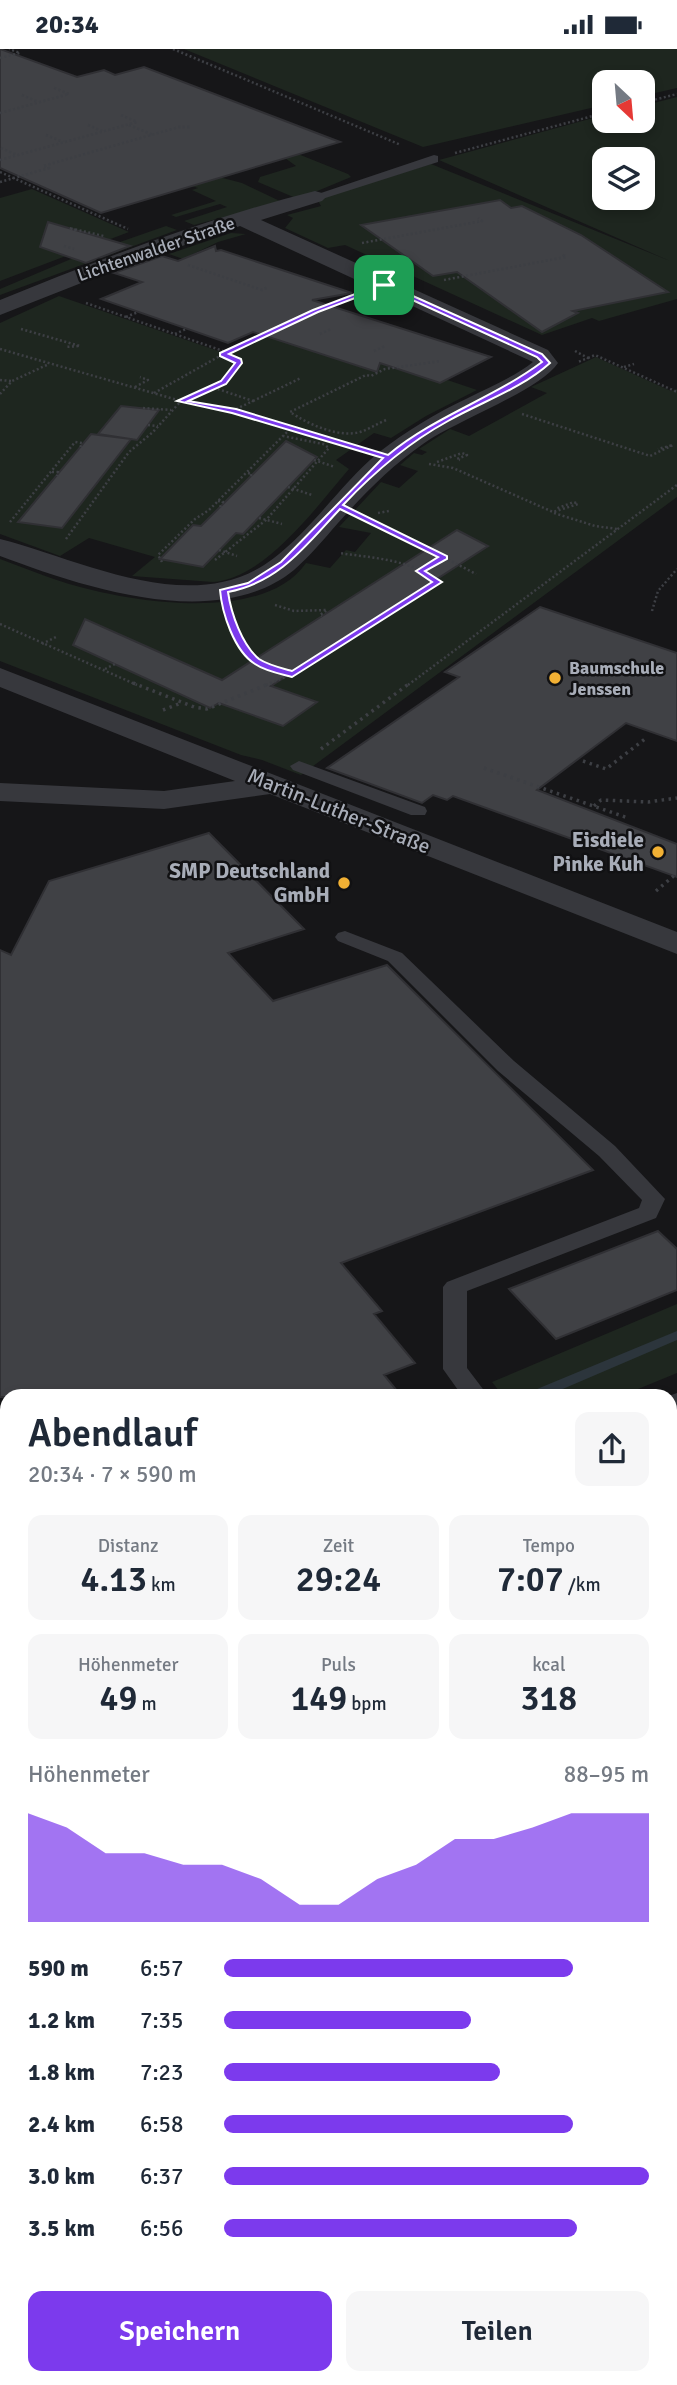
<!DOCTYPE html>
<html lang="de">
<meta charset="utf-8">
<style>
body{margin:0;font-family:Signika,sans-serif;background:#f6f6f7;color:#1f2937;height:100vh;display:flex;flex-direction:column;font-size:26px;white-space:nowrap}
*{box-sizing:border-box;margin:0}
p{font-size:23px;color:#747a83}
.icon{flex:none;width:38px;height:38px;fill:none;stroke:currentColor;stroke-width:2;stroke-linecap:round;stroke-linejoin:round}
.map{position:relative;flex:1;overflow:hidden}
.details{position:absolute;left:0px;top:1340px;width:677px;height:996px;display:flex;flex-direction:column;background:#fff;border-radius:21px 21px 0 0;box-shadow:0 4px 10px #0003}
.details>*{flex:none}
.needle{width:46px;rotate:154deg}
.fabs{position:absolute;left:592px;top:21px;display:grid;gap:14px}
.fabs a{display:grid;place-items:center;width:63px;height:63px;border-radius:14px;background:#fff;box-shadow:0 4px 10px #0003;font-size:35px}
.pin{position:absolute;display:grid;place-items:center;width:60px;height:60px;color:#fff;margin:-30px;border-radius:14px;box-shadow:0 4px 10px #0006}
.round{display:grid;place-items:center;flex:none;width:74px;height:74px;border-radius:14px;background:#f6f6f7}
.headline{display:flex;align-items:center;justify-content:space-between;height:119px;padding:0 28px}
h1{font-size:38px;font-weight:600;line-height:52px}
.figures{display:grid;grid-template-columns:repeat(3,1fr);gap:10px;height:119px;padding:7px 28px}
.figures div{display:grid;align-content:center;border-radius:14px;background:#f6f6f7;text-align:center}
.figures b{font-size:35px;font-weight:600}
.figures small{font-size:19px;font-weight:400}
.figures p{font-size:19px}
.chart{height:196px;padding:14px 28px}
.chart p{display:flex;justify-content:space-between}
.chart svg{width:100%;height:126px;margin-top:7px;fill:#7c3aed;opacity:.7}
.primary-button{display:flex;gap:14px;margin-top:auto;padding:14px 28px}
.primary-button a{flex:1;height:80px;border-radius:14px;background:#7c3aed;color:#fff;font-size:28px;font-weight:600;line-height:80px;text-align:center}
.primary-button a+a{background:#f6f6f7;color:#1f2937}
ul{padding:0 28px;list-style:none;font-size:23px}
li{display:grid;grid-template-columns:112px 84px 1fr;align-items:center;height:52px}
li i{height:18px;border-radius:9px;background:#7c3aed}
.status{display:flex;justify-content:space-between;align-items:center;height:49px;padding:0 35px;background:#fff;direction:ltr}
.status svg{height:19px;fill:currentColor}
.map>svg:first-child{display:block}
.green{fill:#1e261f;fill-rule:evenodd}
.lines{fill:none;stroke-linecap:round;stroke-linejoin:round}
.stream{fill:#2c353c;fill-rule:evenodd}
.building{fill:#404145;stroke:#303034;stroke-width:2}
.path-far2{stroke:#3d3f44;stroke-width:2.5;stroke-dasharray:2 2.5;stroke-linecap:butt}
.path-far1{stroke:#3d3f44;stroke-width:3.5;stroke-dasharray:2.5 4.5;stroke-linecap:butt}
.path{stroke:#3d3f44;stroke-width:6;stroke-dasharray:4.5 7;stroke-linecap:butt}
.lane{fill:#37383d;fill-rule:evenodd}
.street{fill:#37383d;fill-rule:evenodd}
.rail-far1-casing{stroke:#4a4c52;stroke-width:8}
.rail-casing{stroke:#4a4c52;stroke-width:10}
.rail-far1{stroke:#111113;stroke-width:5;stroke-dasharray:17;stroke-linecap:butt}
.rail{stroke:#111113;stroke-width:7;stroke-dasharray:21;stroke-linecap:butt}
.route{fill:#7c3aed;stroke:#fff;stroke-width:2;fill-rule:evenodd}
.poi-dot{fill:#f2b134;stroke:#111113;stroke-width:2.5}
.labels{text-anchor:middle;stroke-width:5;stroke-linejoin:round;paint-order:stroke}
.far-street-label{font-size:18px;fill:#a8adb8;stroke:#111113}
.far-poi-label{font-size:18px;font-weight:bold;fill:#a8adb8;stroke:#111113;text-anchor:start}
.street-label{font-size:21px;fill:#a8adb8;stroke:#111113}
.poi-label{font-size:21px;font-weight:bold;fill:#a8adb8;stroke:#111113;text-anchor:end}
</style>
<div class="status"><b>20:34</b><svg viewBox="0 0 49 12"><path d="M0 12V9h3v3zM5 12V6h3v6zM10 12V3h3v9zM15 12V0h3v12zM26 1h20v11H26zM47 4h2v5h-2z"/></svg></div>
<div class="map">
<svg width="677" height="2336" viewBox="0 0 677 2336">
<rect width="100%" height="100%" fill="#161618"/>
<!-- green -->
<path class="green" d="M184 0H677V39L642 47V33H604V56L423 98Z
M677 48V250L599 272 592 269 542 286 345 196 328 199 285 179 293 169 287 166 321 157 317 150 431 115 670 212 439 111 604 66V72H642V57ZM604 110H642V149H604Z
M298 105 348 125 351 128 298 150 258 133 260 128 296 117 285 109Z
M219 128 242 134 282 153 194 176 184 172 227 158 220 155 176 168 171 166 216 152 192 141 198 139 192 137Z
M32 140 129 183 0 232V149Z
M166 177 177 181 0 246V240L71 210Z
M231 184 246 185 218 193 183 210 169 205Z
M59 247 227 305 266 287 360 318 376 310 403 316 477 341 426 367 391 389 374 384 336 411 349 420C316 458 266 529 213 533L132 527 155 508 89 489 60 507 0 485V274Z
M596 308 671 342 677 340V448L301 726 262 711 241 706 0 612V510C30 521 60 534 92 541 149 555 267 571 306 514L330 519 346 501 355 503 371 484 339 478 381 433 399 439 418 422 400 416 414 404 422 406 427 403 419 400 450 380 469 387 547 344 531 338Z
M677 1255V1324L621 1347H503L492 1333Z
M7 1524V1636L0 1639V1527Z
M670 2308 677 2315V2336H625L620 2329H670Z"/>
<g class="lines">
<!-- stream -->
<path class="stream" d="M677 1282V1291L544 1348H524L525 1345Z
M7 1555V1566L0 1568V1557Z"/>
</g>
<!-- building -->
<path class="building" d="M0 0 77 28 104 21 115 26 144 18 340 93 101 164 0 119Z
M500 151 511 159 522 157 581 186 668 243 573 262 578 264 542 283 457 223 433 227 361 176Z
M48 173 130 197 86 214 40 198Z
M215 197 216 202 221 201 352 244 312 251 491 308 440 334 380 314 377 323 253 283 228 294 101 250 142 233 114 224 162 207 178 212Z
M121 357 159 361 137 391 98 385Z
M91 385 131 390 62 479 18 473Z
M286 392 317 408 243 485 236 484 203 518 160 510 193 476 201 477Z
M457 481 488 497 271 637 317 653 283 677 219 654 210 659 73 596 85 570 222 631Z
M540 558 677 604V692L626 674 537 741 677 795V828L453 747 447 751 433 746 422 754 327 719 459 628 445 623Z
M209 784 304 880 228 904 273 952 387 916 593 1121 341 1214 382 1262 374 1265 415 1314 384 1326 402 1348H0V901L11 906 49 832Z
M658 1182 677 1200V1241L556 1290 509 1240Z"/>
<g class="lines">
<!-- path-far2 -->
<path class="path-far2" d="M173 0 401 96
M0 9 20 4 9 0
M22 46 38 53
M642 54 677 45
M0 64 69 45 52 38
M88 76 102 82
M129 76 153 86
M46 86 63 93
M1 99 17 106
M455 104 604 64
M0 111 137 73 121 66
M0 123 128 180
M0 133 49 119 43 117 179 78H191
M76 181 69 179 104 187
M362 194 482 172 478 169
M64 197 74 200
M188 216 262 241 268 238
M444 231 566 208 562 205
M86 254 226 303
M126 268 138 263
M21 280 80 297 65 298
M175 285 186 280
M320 285 331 280
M0 300 181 352 233 362 356 399
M374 302 385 297
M575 302 588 309 578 313
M588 309 595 306 677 343
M624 318 634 315
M0 331 11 332
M135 338 148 331 140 328
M213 338 223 333 239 314 223 306
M154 344 227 303 347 250
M0 345 12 332 49 315
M253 352 301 329
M143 359 171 361
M522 365 650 407 673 396 658 400
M386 371C377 375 369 380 360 383 338 389 308 375 290 363L366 326 371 327 385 320 441 312
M148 376 158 377
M314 411 335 418
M437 413 462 404 467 406 457 410 460 411
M429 415 453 419 553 463 578 455 574 453 555 460
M52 423H58L57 427
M248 424 252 425 249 429
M288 438 312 446
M218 452 223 453 220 458
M378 464 389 462
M554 464 595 477 617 480
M259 469 282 475
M368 469 476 525
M10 473 75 393 82 394 80 399
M66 490 129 403 153 383 181 352 212 338 253 352 234 361
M219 501 237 507
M215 511 266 471 329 399 323 395 283 387
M162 513 158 506 195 470 209 461 291 379
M420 521 443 509
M275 556 294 562 327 561 320 566 322 567
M652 562 658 542 677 520
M230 569C244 604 257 613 292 625
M0 575 137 636
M42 595 56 588
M105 620 115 615
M266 636 300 622 438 533C412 510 372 509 339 504
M408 636 677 436"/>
<!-- path-far1 -->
<path class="path-far1" d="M133 634 194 658 207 660 271 634
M163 661 181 654
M321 700 410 634
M583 712 606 720 645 690
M484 719 628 769
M594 757 601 751 648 753 677 749
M656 842 677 824"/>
<!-- path -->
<path class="path" d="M587 2329 592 2336"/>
<!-- lane -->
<path class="lane" d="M434 106 438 107V113L319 151 315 152 309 148Z
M299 712 425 758 427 762 425 766H411L293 721 290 717Z
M345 882 402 904 514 1012 615 1097 665 1150 656 1169 467 1242V1319L489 1348H463L443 1320V1238L447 1233 639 1159 642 1151 599 1107 498 1022 388 912 338 892 335 888 338 884Z
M677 1344V1362L670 1363V1348H666Z
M677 1430V1449L670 1451V1432Z
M670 1574 677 1576V1602L670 1600Z
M7 2085V2115L0 2118V2088Z
M0 2246 7 2249V2281L2 2283Z"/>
<!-- street -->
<path class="street" d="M315 142 322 144 326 148 322 152 261 171 548 301 558 314C539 342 455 372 423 395 390 418 364 445 338 474 324 490 310 507 294 521 217 584 83 538 0 507V490C83 511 194 571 274 509 313 479 340 436 378 404 406 382 436 364 468 349 490 338 514 328 533 313L240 177 127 216 0 266V251C103 209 207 169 315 142Z
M0 619 677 883V905L270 745 164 760 0 752V734L164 742 235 732 0 638Z
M677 2071V2122L670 2125V2074Z
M670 2222 677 2225V2285L670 2282Z
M119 2329H190L187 2336H116Z"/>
<defs>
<path id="rail-far1" d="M670 1383 677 1380
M670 1416 677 1414"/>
<path id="rail" d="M0 1662 7 1660"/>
</defs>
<!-- rail-far1 casing -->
<use href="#rail-far1" class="rail-far1-casing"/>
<!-- rail casing -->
<use href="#rail" class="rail-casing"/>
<!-- rail-far1 -->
<use href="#rail-far1" class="rail-far1"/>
<!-- rail -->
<use href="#rail" class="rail"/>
</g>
<!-- route -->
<path class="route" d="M384 234 542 305 550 314C521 340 481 353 448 372 408 394 374 423 343 456L447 507V510L425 522 442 533 292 628C281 625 265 622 255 615 234 602 222 564 220 541L248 534 281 513 383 409 232 364 177 352 221 332 235 314 220 307V304L313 261ZM384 238 537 308 542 313C494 349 435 367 388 406L236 360 188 352 226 335 242 314 241 310 229 305 318 263ZM340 460 438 508 416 522 432 533 292 622C281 619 268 616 259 610 242 596 231 564 228 543 280 533 306 496 340 460Z"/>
<!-- markers -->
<g class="poi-dot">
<circle cx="555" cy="629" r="7"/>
<circle cx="658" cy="803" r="7"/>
<circle cx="344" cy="834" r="7"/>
</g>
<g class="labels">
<!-- far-street labels -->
<g class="far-street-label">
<text transform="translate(156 200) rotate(-19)" y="6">Lichtenwalder Straße</text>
</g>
<!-- far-poi labels -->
<g class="far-poi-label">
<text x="569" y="625">Baumschule<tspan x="569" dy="21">Jenssen</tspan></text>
</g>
<!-- street labels -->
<g class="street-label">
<text transform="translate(339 762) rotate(22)" y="7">Martin-Luther-Straße</text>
</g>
<!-- poi labels -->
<g class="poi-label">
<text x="644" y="798">Eisdiele<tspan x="644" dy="24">Pinke Kuh</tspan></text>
<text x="330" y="829">SMP Deutschland<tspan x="330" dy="24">GmbH</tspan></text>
</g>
</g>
</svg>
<div class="fabs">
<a><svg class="needle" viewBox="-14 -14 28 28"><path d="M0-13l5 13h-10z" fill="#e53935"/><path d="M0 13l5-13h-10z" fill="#747a83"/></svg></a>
<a><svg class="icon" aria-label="layers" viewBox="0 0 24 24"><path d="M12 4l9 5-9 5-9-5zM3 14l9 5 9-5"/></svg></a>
</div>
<div class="pin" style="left:384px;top:236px;background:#1e9e55"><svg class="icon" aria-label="arrive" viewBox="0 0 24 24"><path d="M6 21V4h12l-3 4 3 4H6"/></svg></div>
<section class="details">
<div class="headline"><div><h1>Abendlauf</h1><p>20:34 · 7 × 590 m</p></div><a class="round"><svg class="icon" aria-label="share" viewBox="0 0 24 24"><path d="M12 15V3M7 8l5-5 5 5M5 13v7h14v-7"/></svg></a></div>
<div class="figures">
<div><p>Distanz</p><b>4.13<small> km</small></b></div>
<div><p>Zeit</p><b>29:24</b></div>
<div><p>Tempo</p><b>7:07<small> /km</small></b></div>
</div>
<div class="figures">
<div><p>Höhenmeter</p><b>49<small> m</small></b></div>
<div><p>Puls</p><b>149<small> bpm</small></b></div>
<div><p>kcal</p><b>318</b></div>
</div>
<div class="chart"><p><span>Höhenmeter</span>88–95 m</p>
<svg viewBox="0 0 160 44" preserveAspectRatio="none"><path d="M0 44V6L10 11L20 20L30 20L40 24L50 24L60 29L70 38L80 38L90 29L100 24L110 15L120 15L130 11L140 6L150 6L160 6V44z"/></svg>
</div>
<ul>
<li><b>590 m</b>6:57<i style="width:82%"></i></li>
<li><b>1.2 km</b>7:35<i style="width:58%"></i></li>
<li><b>1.8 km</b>7:23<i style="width:65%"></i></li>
<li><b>2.4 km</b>6:58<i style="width:82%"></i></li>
<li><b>3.0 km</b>6:37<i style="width:100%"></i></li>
<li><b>3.5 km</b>6:56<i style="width:83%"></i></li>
</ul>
<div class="primary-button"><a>Speichern</a><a>Teilen</a></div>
</section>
</div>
